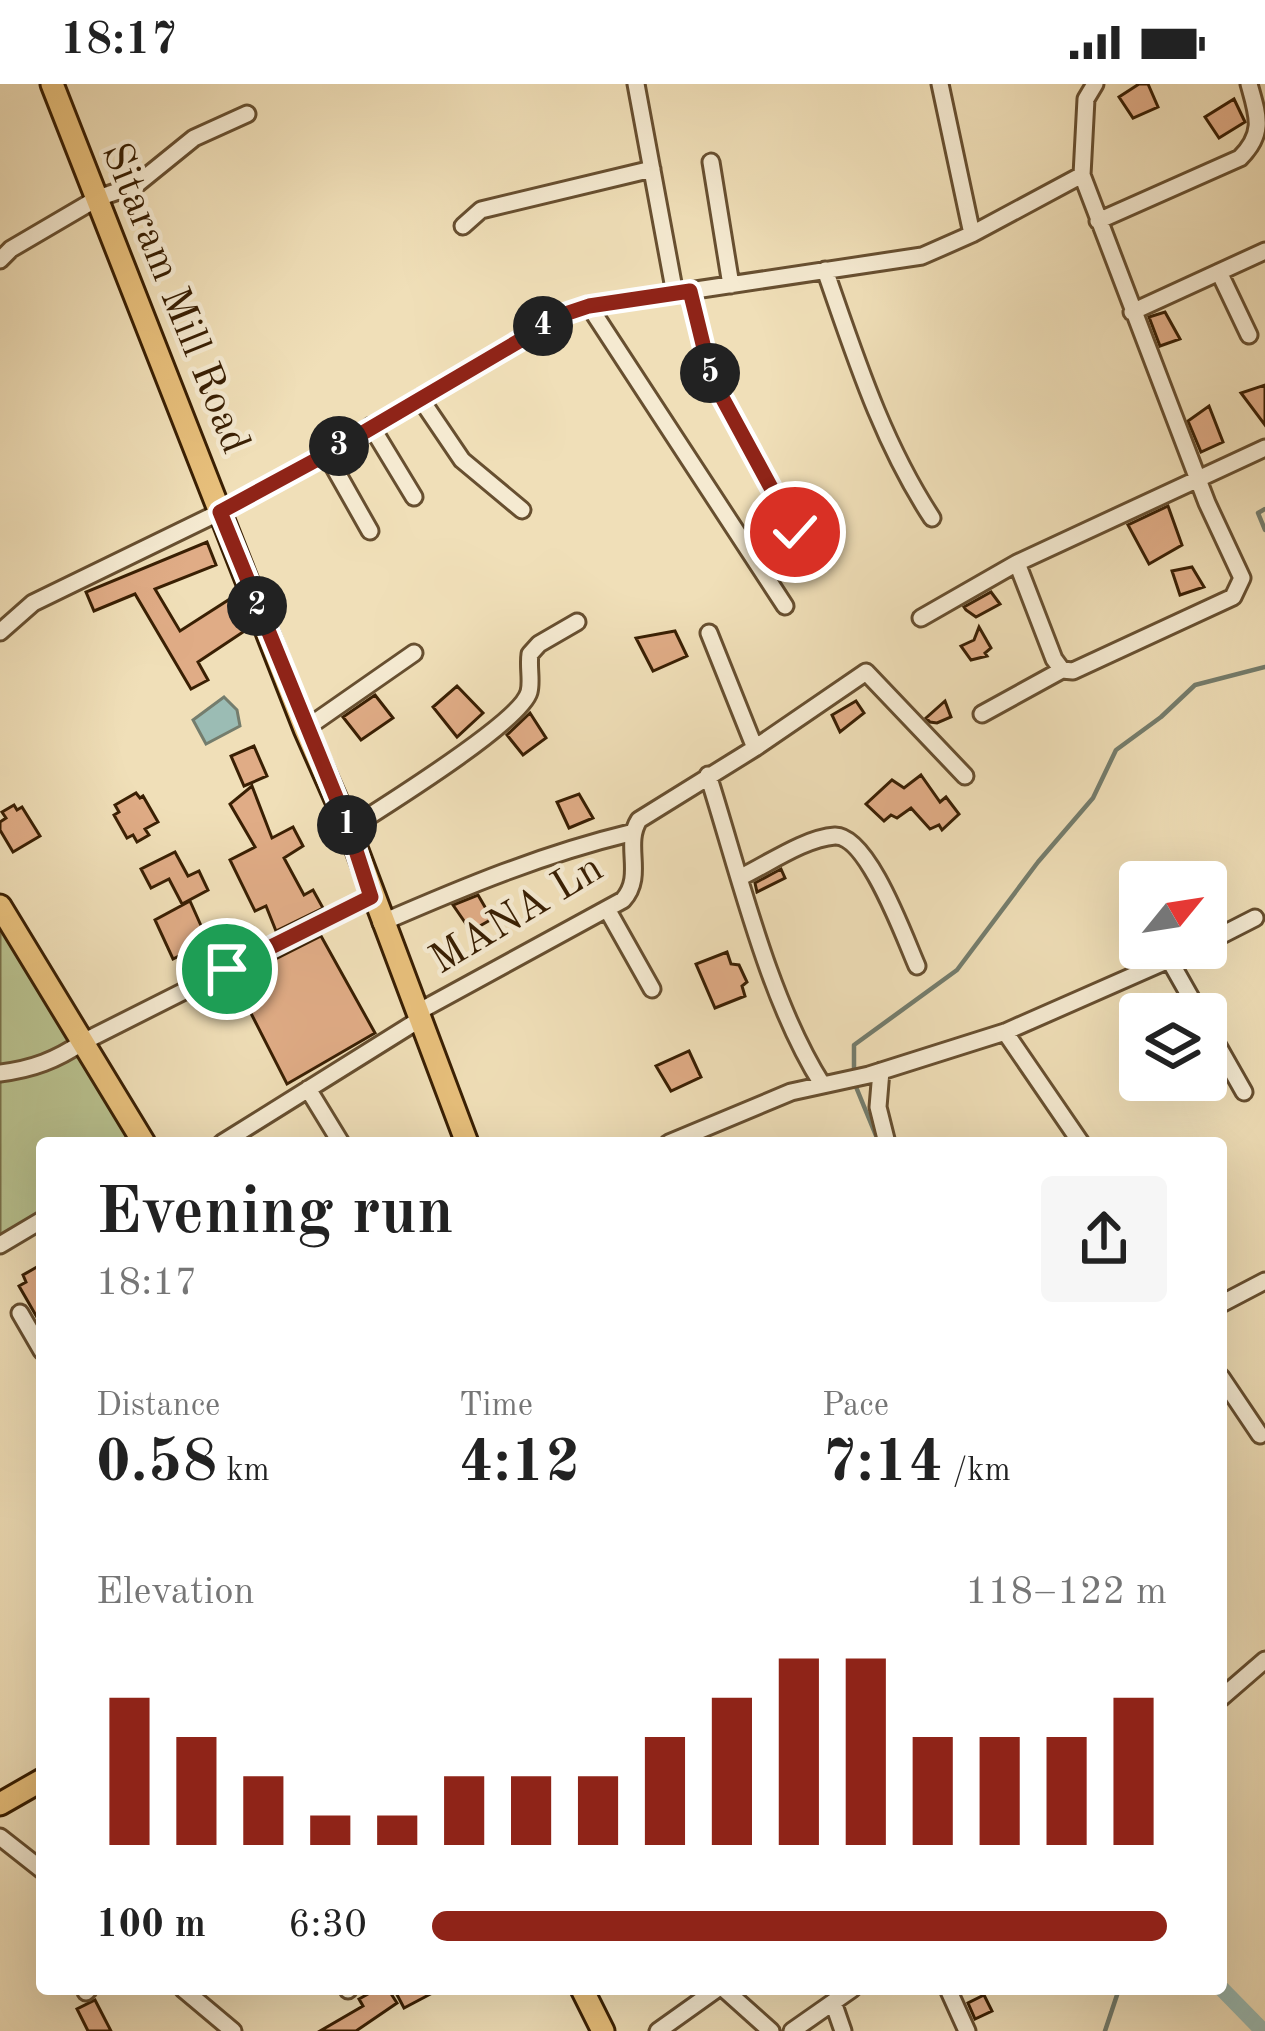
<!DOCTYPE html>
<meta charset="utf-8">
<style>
body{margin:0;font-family:"Old Standard TT",serif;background:#f6f6f6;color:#222;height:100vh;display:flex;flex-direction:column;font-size:45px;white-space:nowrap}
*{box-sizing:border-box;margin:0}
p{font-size:39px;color:#767676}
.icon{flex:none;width:66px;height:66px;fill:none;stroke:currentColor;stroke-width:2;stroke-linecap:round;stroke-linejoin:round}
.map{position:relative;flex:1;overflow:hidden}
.sheet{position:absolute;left:36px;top:1053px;width:1191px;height:858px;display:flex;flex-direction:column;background:#fff;border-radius:12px;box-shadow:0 12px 48px #0002}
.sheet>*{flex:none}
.needle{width:78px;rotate:60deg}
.tools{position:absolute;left:1119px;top:777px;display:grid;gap:24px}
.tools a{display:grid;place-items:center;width:108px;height:108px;border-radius:12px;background:#fff;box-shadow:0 12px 48px #0002;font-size:60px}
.pin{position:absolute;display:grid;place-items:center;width:102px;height:102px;color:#fff;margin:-51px;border:6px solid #fff;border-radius:50%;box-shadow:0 3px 12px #0007}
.km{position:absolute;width:60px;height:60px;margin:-30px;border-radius:50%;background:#222;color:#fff;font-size:33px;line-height:60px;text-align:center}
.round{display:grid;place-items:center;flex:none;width:126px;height:126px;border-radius:12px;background:#f6f6f6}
.summary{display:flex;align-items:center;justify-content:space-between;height:204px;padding:0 60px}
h1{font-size:66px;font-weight:700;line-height:90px}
.metrics{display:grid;grid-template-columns:repeat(3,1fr);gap:18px;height:204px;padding:12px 60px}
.metrics div{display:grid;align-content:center}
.metrics b{font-size:60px;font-weight:700}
.metrics small{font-size:33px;font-weight:400}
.metrics p{font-size:33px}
.chart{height:336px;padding:24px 60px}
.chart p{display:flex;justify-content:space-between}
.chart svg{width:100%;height:216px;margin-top:12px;stroke:#8f2418;stroke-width:6}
ul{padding:0 60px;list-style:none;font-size:39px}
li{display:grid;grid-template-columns:192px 144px 1fr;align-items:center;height:90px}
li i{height:30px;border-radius:15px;background:#8f2418}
.status{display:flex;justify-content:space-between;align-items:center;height:84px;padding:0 60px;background:#fff;direction:ltr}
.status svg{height:33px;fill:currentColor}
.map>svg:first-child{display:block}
.green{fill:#b9c28f;stroke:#797049;stroke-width:3}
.water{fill:#9bbcb4;stroke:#747d6d;stroke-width:3}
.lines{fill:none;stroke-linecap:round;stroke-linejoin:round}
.stream{stroke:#747d6d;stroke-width:4.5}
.canal{stroke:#9bbcb4;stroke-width:16}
.building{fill:#e0ac86;stroke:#391f03;stroke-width:3}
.minor-casing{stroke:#674f30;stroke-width:21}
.major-casing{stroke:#391f03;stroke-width:27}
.minor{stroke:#f5ead1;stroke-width:15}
.major{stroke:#e8c07c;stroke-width:21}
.route-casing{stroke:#fff;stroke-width:24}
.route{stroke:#8f2418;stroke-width:15}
.labels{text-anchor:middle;stroke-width:9;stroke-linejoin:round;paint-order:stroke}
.street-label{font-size:42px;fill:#391f03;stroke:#f5ead1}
</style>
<div class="status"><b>18:17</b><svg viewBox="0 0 49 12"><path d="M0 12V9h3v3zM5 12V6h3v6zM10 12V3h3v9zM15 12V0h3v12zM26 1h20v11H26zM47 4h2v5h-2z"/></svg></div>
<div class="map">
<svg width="1265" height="1947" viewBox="0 0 1265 1947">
<rect width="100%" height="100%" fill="#f0dfb8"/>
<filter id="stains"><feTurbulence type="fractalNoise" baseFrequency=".00167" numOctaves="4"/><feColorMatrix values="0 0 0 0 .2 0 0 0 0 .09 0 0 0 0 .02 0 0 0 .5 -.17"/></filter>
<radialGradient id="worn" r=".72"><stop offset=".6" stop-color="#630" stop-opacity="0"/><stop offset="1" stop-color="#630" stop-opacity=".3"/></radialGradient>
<!-- green -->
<path class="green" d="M0 822 144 1059H42V1131L0 1156Z"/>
<!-- water -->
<path class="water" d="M224 613 237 626 240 642 206 660 193 636Z"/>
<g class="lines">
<!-- stream -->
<path class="stream" d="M1265 425 1258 429 1265 446
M879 1059 854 998V961L957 886 1038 778 1093 714 1116 666 1161 633 1195 601 1265 583
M1105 1947 1119 1905"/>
<!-- canal -->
<path class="canal" d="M1221 1904 1263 1947"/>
</g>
<!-- building -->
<path class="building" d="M1139 0H1148L1158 23 1133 34 1119 13Z
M1234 15 1245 38 1219 54 1205 33Z
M1165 228 1180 255 1160 262 1149 233Z
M1265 301V341L1241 309Z
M1209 322 1223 358 1201 368 1188 337Z
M1168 422 1182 461 1149 480 1128 441Z
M207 458 216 481 155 505 180 547 233 513 249 544 198 578 208 596 191 605 135 510 94 527 86 508Z
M1192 483 1204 503 1180 511 1172 487Z
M991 508 1000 520 976 533 966 526 964 523Z
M979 543 991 564 985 569 987 572 971 576 961 562 974 556Z
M675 547 687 572 653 587 636 554Z
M457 602 483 629 457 653 433 623Z
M375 611 393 634 361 656 343 633Z
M856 617 864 629 840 648 832 631Z
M945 617 951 633 937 639 930 638 926 634Z
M530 629 546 654 523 671 507 651Z
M254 662 267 692 244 702 231 672Z
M921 691 940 718 946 713 959 730 942 746 939 741 930 745 911 724 897 734 891 731 884 737 866 720 892 696 904 704Z
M252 702 272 754 293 743 303 762 284 774 304 811 313 806 323 824 276 847 266 822 255 827 230 776 255 763 230 720Z
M136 709 140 714 143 712 158 738 145 745 149 751 137 758 133 751 127 754 114 731 119 728 115 721Z
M579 710 593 734 569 744 557 718Z
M14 721 17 726 22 723 40 752 13 768 0 746V738L6 734 2 728Z
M175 768 188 792 199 787 208 806 182 820 169 795 151 804 141 785Z
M781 785 785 794 757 808 755 799Z
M478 811 492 835 471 847 453 821Z
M190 817 207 855 190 864 193 871 183 870 173 875 155 836Z
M321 852 375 949 287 1000 234 896Z
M727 868 731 880 739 881 747 898 742 902 745 912 715 924 696 880Z
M689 967 701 993 671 1007 656 982Z
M42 1180V1242L19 1202 26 1198 23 1191Z
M377 1905H388L397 1919 356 1947H320L363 1922 359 1915Z
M394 1905H440L404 1924Z
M984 1911 992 1927 975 1935 968 1919Z
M95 1916 111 1947H88L77 1925Z"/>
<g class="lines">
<defs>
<path id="minor" d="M636 0 675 210
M940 0 972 150
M711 78 731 201
M1098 137 1240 74C1265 49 1258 32 1249 0
M463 142 481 126 652 85
M0 176 11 165 98 114 136 101 194 54 247 30
M825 186C855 272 882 358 932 434
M1219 188 1249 251
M690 207 711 293 795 449
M589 222 785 522
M1132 228 1265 167
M420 314 462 376 522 426
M371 342 414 413
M327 371 370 447
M1017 479 1054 575 1062 586 1073 587 1233 513 1242 494 1207 419 1082 91 1086 15 1095 0
M921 534 1017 479 1265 364
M0 548 33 519 220 428 327 371 565 230 589 222 922 172 972 150 1082 91
M709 549 755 664
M982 630 1062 586
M305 645 414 569
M708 691C739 788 768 915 822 1000
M349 745C380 725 521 638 529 608 532 597 528 583 530 570L539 560 577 538
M741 793C768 780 805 754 835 752 868 751 905 855 917 882
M607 825 652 905
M381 839C464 803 543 770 630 749
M1206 859 1255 834
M1170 877 1200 930
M416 929 623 816C645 792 623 761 639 736L755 664 866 588 965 692
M1206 941 1244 1008
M1005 948 1081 1059
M881 987 878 1023 887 1059
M0 989C33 985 56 976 83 958L371 813
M308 1005 341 1059
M222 1059 419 936
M669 1059 791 1008 869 991 1005 948 1196 864
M0 1161 42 1136
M1221 1220 1265 1197
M20 1229 42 1267
M1221 1293 1260 1351
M1221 1614 1265 1576
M0 1753 42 1786
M183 1905 233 1947
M724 1905 771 1947
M948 1905 967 1947
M348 1906 349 1905
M86 1908 89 1905
M833 1918 843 1947
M658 1947 717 1905
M792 1947 852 1905"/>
<path id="major" d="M52 0 305 645 349 745 467 1059
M0 822 144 1059
M0 1720 42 1696
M582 1905 603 1947"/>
</defs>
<!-- minor casing -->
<use href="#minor" class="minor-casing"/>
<!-- major casing -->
<use href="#major" class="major-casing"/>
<!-- minor -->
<use href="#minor" class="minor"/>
<!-- major -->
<use href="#major" class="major"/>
</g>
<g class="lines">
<defs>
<path id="route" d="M227 885 371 813 349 745 220 428 327 370 565 230 589 222 690 207 711 293 795 448"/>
</defs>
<!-- route casing -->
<use href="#route" class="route-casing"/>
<!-- route -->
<use href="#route" class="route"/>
</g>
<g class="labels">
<!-- street labels -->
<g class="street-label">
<text transform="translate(178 213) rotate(68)" y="15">Sitaram Mill Road</text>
<text transform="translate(515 828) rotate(-31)" y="15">MANA Ln</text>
</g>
</g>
<rect width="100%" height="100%" filter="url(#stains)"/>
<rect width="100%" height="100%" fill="url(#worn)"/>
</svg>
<div class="tools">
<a><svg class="needle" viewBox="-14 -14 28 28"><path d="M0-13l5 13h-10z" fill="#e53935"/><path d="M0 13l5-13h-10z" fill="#767676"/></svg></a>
<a><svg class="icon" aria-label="layers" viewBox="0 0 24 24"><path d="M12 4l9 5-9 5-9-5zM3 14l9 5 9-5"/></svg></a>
</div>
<div class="pin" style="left:227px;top:885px;background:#1e9e55"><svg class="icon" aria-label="arrive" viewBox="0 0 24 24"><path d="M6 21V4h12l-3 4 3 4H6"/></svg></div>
<div class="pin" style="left:795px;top:448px;background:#d93025"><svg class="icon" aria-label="check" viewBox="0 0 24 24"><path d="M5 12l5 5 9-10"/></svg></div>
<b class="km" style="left:347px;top:741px">1</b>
<b class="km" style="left:257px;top:522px">2</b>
<b class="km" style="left:339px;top:362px">3</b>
<b class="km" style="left:543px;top:242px">4</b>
<b class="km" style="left:710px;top:289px">5</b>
<section class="sheet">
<div class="summary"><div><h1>Evening run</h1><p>18:17</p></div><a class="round"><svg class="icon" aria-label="share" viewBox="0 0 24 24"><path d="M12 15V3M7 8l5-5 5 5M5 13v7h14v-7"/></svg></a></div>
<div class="metrics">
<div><p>Distance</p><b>0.58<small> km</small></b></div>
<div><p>Time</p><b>4:12</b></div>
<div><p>Pace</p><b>7:14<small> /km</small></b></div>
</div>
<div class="chart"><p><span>Elevation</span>118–122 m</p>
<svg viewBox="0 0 160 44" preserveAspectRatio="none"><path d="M5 44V14M15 44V22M25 44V30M35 44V38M45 44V38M55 44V30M65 44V30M75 44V30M85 44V22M95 44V14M105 44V6M115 44V6M125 44V22M135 44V22M145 44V22M155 44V14"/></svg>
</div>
<ul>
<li><b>100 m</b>6:30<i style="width:100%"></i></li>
</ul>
</section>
</div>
